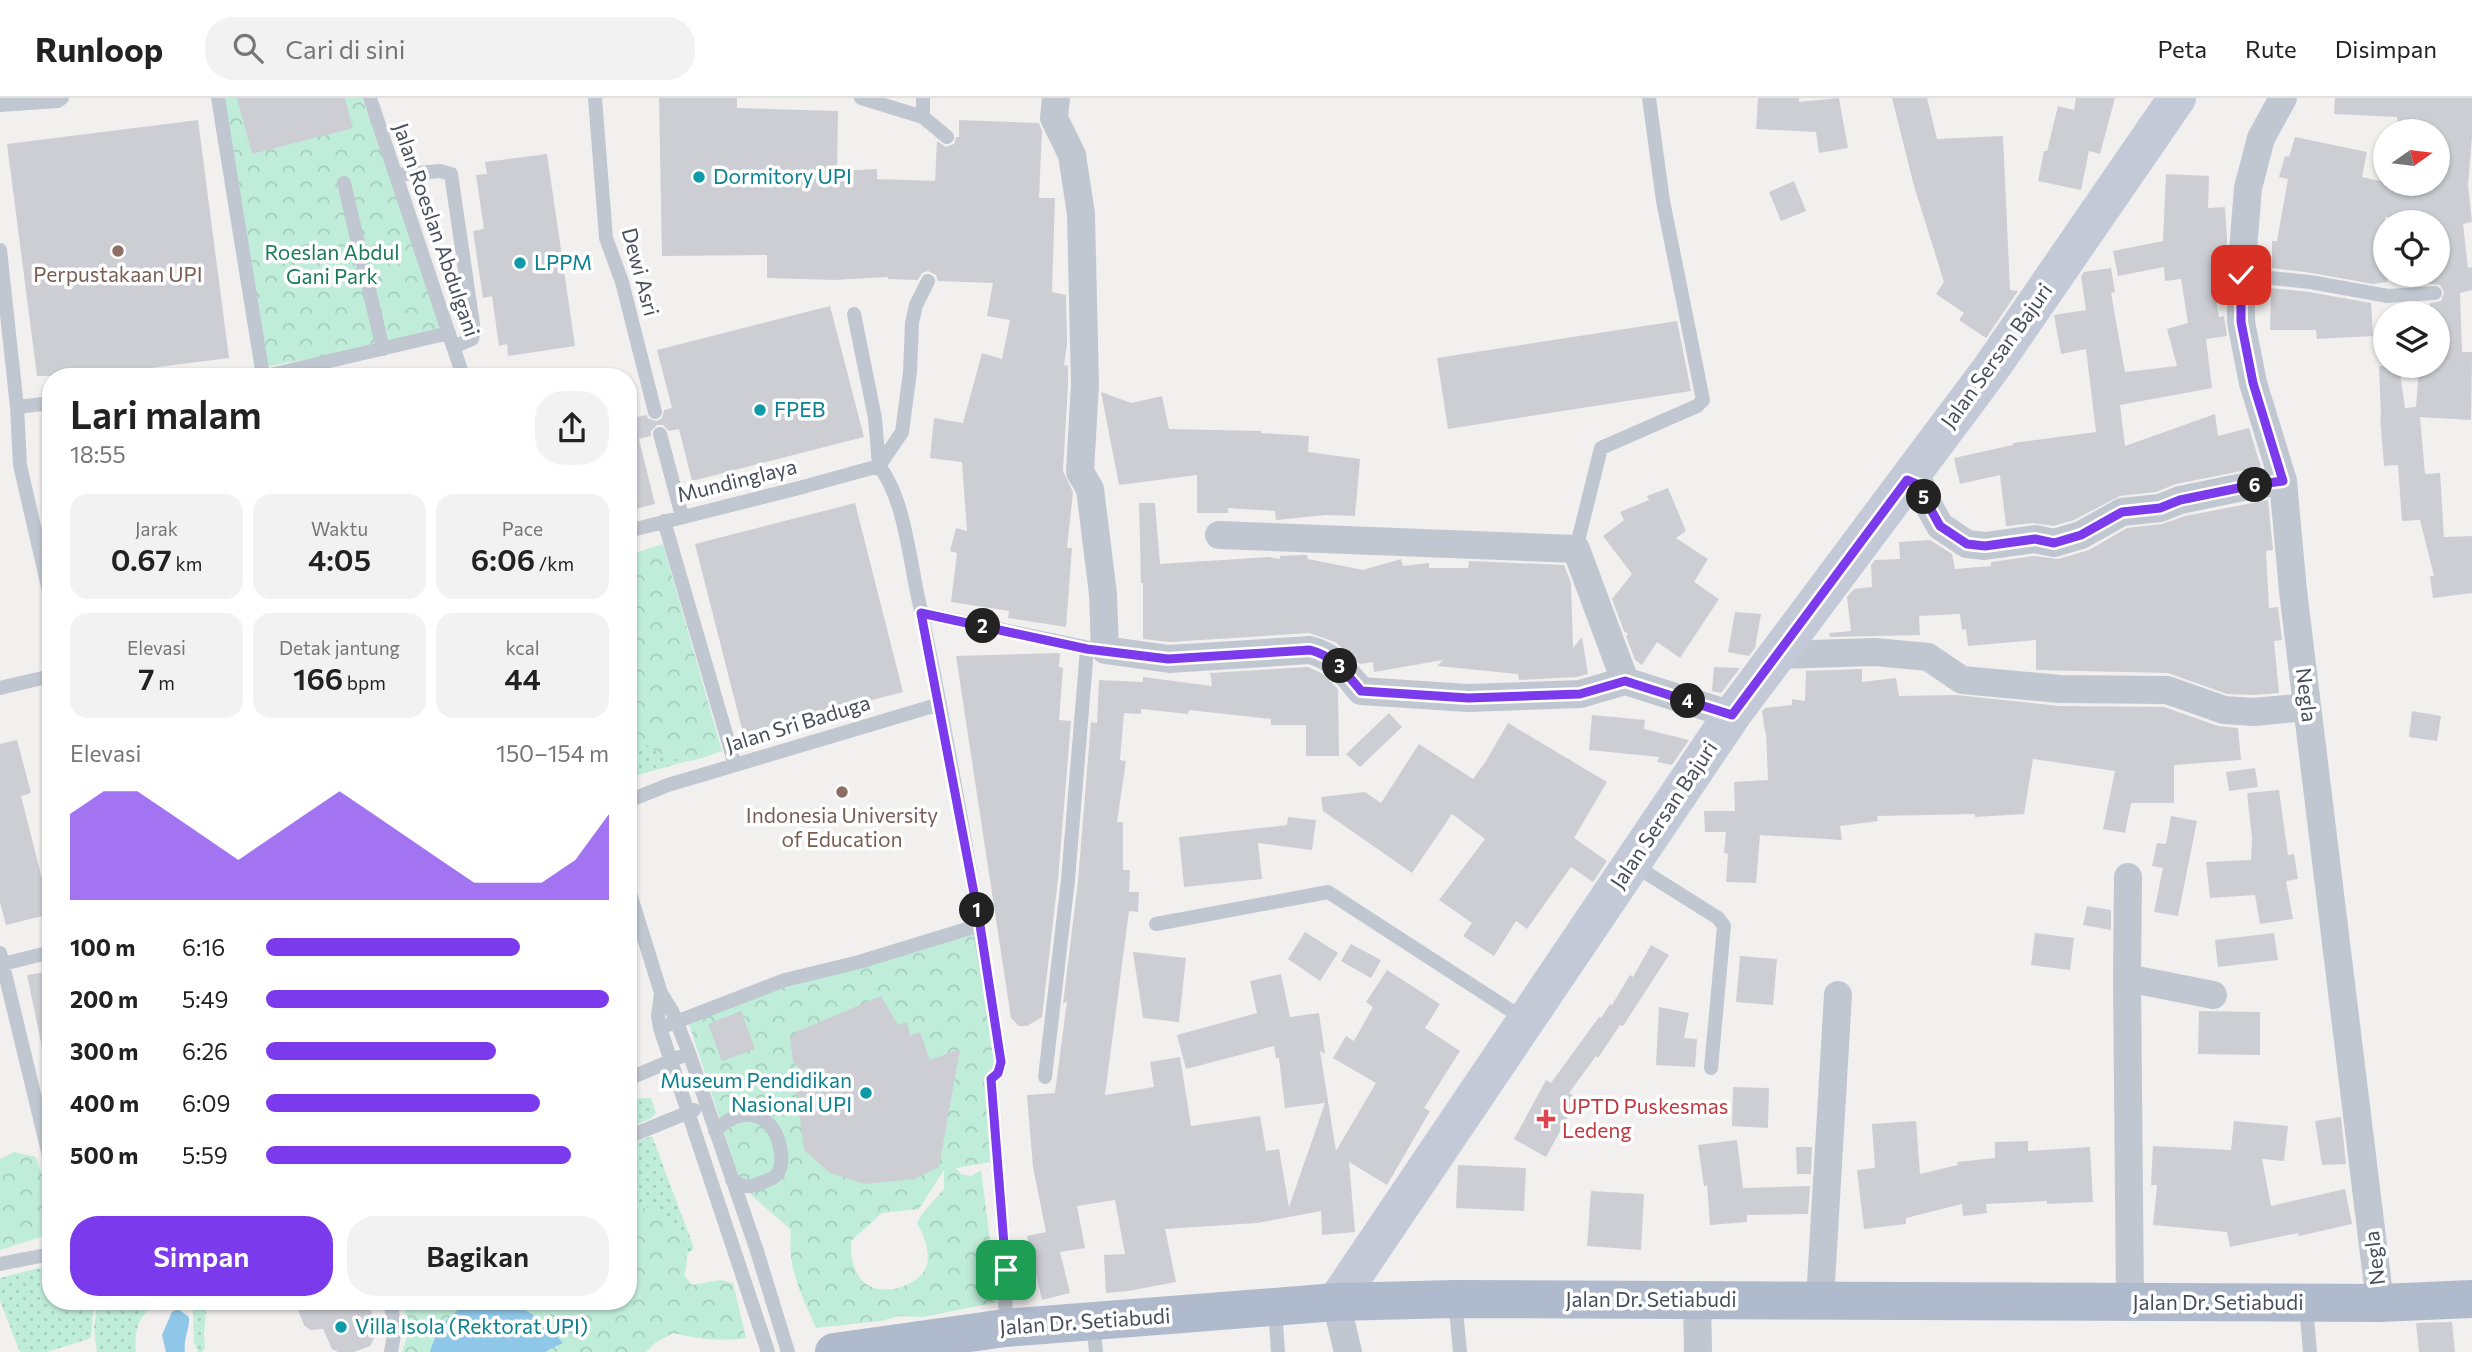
<!DOCTYPE html>
<html lang="id">
<meta charset="utf-8">
<style>
body{margin:0;font-family:Commissioner,sans-serif;background:#f2f2f2;color:#222;height:100vh;display:flex;flex-direction:column;font-size:26px;white-space:nowrap}
*{box-sizing:border-box;margin:0}
p{font-size:23px;color:#767676}
.icon{flex:none;width:38px;height:38px;fill:none;stroke:currentColor;stroke-width:2;stroke-linecap:round;stroke-linejoin:round}
.map{position:relative;flex:1;overflow:hidden}
.details{position:absolute;left:42px;top:270px;width:595px;height:942px;display:flex;flex-direction:column;background:#fff;border-radius:28px;box-shadow:0 2px 5px #0004}
.details>*{flex:none}
.needle{width:46px;rotate:76deg}
.buttons{position:absolute;left:2373px;top:21px;display:grid;gap:14px}
.buttons a{display:grid;place-items:center;width:77px;height:77px;border-radius:50%;background:#fff;box-shadow:0 2px 5px #0004;font-size:35px}
.pin{position:absolute;display:grid;place-items:center;width:60px;height:60px;color:#fff;margin:-30px;border-radius:14px;box-shadow:0 4px 10px #0006}
.km{position:absolute;width:35px;height:35px;margin:-18px;border-radius:50%;background:#222;color:#fff;font-size:19px;line-height:35px;text-align:center}
.round{display:grid;place-items:center;flex:none;width:74px;height:74px;border-radius:28px;background:#f2f2f2}
.overview{display:flex;align-items:center;justify-content:space-between;height:119px;padding:0 28px}
h1{font-size:38px;font-weight:600;line-height:52px}
.stats{display:grid;grid-template-columns:repeat(3,1fr);gap:10px;height:119px;padding:7px 28px}
.stats div{display:grid;align-content:center;border-radius:18px;background:#f2f2f2;text-align:center}
.stats b{font-size:30px;font-weight:600}
.stats small{font-size:19px;font-weight:400}
.stats p{font-size:19px}
.chart{height:196px;padding:14px 28px}
.chart p{display:flex;justify-content:space-between}
.chart svg{width:100%;height:126px;margin-top:7px;fill:#7c3aed;opacity:.7}
.action{display:flex;gap:14px;margin-top:auto;padding:14px 28px}
.action a{flex:1;height:80px;border-radius:28px;background:#7c3aed;color:#fff;font-size:28px;font-weight:600;line-height:80px;text-align:center}
.action a+a{background:#f2f2f2;color:#222}
ul{padding:0 28px;list-style:none;font-size:23px}
li{display:grid;grid-template-columns:112px 84px 1fr;align-items:center;height:52px}
li i{height:18px;border-radius:9px;background:#7c3aed}
header{display:flex;align-items:center;gap:42px;box-sizing:border-box;height:98px;padding:0 35px;background:#fff;border-bottom:2px solid #e0e0e0}
header strong{font-size:33px}
nav{display:flex;gap:38px;margin-inline-start:auto;font-size:24px}
.search{width:490px;height:63px;background:#f2f2f2;display:flex;align-items:center;gap:18px;box-sizing:border-box;padding:0 24px;border-radius:28px;color:#767676;font-size:26px}
.map>svg:first-child{display:block}
.grass{fill:url(#grass-dots)}
.forest{fill:url(#forest-crowns);fill-rule:evenodd}
.water{fill:#8fc7e8}
.building{fill:#ccced4}
.lines{fill:none;stroke-linecap:round;stroke-linejoin:round}
.service{stroke:#c1c7d0;stroke-width:14}
.minor{stroke:#c1c7d0;stroke-width:28}
.secondary{stroke:#c3c9d7;stroke-width:38}
.primary{stroke:#b0bacd;stroke-width:38}
.route-casing{stroke:#fff;stroke-width:14}
.route{stroke:#7c3aed;stroke-width:9}
.culture-dot{fill:#0f9aa8;stroke:#fff;stroke-width:2.5}
.education-dot{fill:#8d6e63;stroke:#fff;stroke-width:2.5}
.health-dot{fill:#e0444e;stroke:#fff;stroke-width:2.5}
.labels{text-anchor:middle;stroke-width:7;stroke-linejoin:round;paint-order:stroke}
.culture-label{font-size:21px;fill:#0d838f;stroke:#fff;text-anchor:start}
.street-label{font-size:21px;fill:#484f5c;stroke:#fff}
.park-label{font-size:21px;fill:#1c7a5a;stroke:#fff}
.education-label{font-size:21px;fill:#785e54;stroke:#fff}
.health-label{font-size:21px;fill:#be3a42;stroke:#fff;text-anchor:start}
</style>
<header>
<strong>Runloop</strong>
<div class="search"><svg class="icon" aria-label="search" viewBox="0 0 24 24"><circle cx="10" cy="10" r="6"/><path d="M15 15l6 6"/></svg>Cari di sini</div>
<nav><a>Peta</a><a>Rute</a><a>Disimpan</a></nav>
</header>
<div class="map">
<svg width="2472" height="1254" viewBox="0 0 2472 1254">
<defs>
<pattern id="grass-dots" width="8" height="8" patternUnits="userSpaceOnUse" patternTransform="scale(1.75)"><rect width="8" height="8" fill="#c0edd9"/><path d="M2 2h.1M6 6h.1" fill="none" stroke="#a6cdbd" stroke-width="1.8" stroke-linecap="round"/></pattern>
<pattern id="forest-crowns" width="20" height="18" patternUnits="userSpaceOnUse" patternTransform="scale(1.75)"><rect width="20" height="18" fill="#c0edd9"/><path d="M2 6a3 3 0 1 1 6 0M12 15a3 3 0 1 1 6 0" fill="none" stroke="#a6cdbd"/></pattern>
</defs>
<rect width="100%" height="100%" fill="#f2f0ef"/>
<!-- grass -->
<path class="grass" d="M628 630C642 647 666 658 687 663L628 680Z
M635 1000H651L656 1015 650 1021 628 1029V1003Z
M652 1038 694 1150 680 1163 628 1193V1047Z
M51 1167V1202H94L91 1240 47 1254H20L0 1203V1180Z
M98 1202H207L204 1236 205 1250 202 1254H198L194 1244 193 1206C166 1205 141 1203 136 1237 135 1243 135 1248 136 1254H97L94 1230Z"/>
<!-- forest -->
<path class="forest" d="M221 0H362L446 236 264 269Z
M663 446 722 653C711 656 696 664 685 663 664 661 641 646 628 630V459L634 455Z
M977 831 998 975 997 1063 956 1070 961 1076 971 1078 981 1072 998 1204 923 1219 899 1218 881 1223 816 1230C801 1195 787 1171 791 1132L742 1089 687 920 859 864ZM944 1072V1091L922 1116 917 1125C924 1137 932 1156 925 1172 920 1181 908 1187 898 1190 863 1198 850 1174 851 1143L882 1115 919 1111Z
M14 1054 36 1059 51 1104V1134L50 1136 0 1152V1061Z
M651 1108C675 1120 694 1151 684 1177L692 1187 720 1182 733 1185 746 1240C721 1244 697 1241 673 1235L655 1245 646 1254H402L410 1231 402 1202H628V1119L632 1114Z"/>
<!-- water -->
<path class="water" d="M480 1202C516 1202 540 1217 563 1245L544 1254H430C438 1227 452 1211 480 1202Z
M178 1211 189 1219C190 1232 183 1240 185 1254H166L162 1237 172 1214Z"/>
<!-- building -->
<path class="building" d="M237 0H345L353 30 252 56Z
M659 0H737V10L838 13 837 73 877 71V81L935 83 937 43 946 49 954 46 956 39H959V22L1039 25 1042 33 1039 100H1055L1052 194 1066 197 1067 247 1064 267 1068 268V286L1063 373 1073 394 1067 450H1072L1066 529 1008 520 1009 513 951 504 957 455 950 453 956 430 967 433 962 364 930 360 934 320 963 325 982 255 1002 261 1010 222 987 218 993 185 938 183 936 177 928 173 922 175 918 182 888 181V179L834 182 767 180V157L662 158Z
M1758 0H1799V4L1839 0 1848 50 1819 55 1816 34 1756 31Z
M1892 0H1927L1937 41 2003 38 2010 192 2018 193 1986 240 1959 222 1964 215 1936 196 1944 184 1914 88Z
M2076 0H2115L2100 56 2089 53 2081 92 2038 83 2044 53H2047L2058 8 2074 12Z
M2335 0H2472V38L2468 87 2472 124 2463 126 2468 170 2472 169V192L2460 195 2462 254H2472L2471 322 2420 319 2425 376 2440 375 2444 439 2472 438V495L2433 500 2430 478H2434L2420 422 2402 423 2398 367 2384 368 2380 319H2381L2379 268H2399L2405 310 2416 309 2419 268H2438V215H2430V205L2441 203 2444 194 2440 187 2429 186V177H2438V124H2417L2385 119V177L2388 184 2373 186 2312 175 2272 170V143H2277L2288 81 2279 79 2285 58 2289 59 2295 39 2367 54 2362 79 2385 84V86H2438V33H2398L2397 19 2334 16Z
M198 22 229 260 87 278H37L7 46Z
M547 56 575 248 508 258 507 246 499 248 492 198 483 200 473 133 484 131 476 77 487 76 485 64Z
M2166 76 2209 78 2208 110 2225 109 2227 142 2224 178 2212 179 2219 219 2224 218 2227 238 2206 241 2212 290 2120 307 2125 348 2215 316 2218 338 2249 330 2261 369 2176 386 2156 394 2120 398 2074 422 2053 428 2033 425 2006 428 2000 377 1960 386 1954 360 2013 347V345L2096 334 2086 251 2061 256 2054 217 2086 212 2081 178 2084 174 2111 170 2115 194 2111 195 2125 274 2177 268 2167 231 2188 225 2181 181 2165 183 2164 169 2118 178 2113 153 2163 143Z
M1794 83 1806 113 1781 123 1769 94Z
M2271 190 2309 194 2371 205 2373 238 2317 241 2316 232H2270Z
M830 208 864 339 692 383 679 331 669 333 663 327H657L651 333V338L639 341 655 406 628 413V321L646 317 649 321 657 323 662 320 664 312 672 310 657 252Z
M1677 223 1691 293 1448 331 1437 260Z
M1101 294 1131 305 1162 298 1169 331 1261 333V335L1309 338 1308 354 1360 361 1355 418 1326 417 1276 422 1275 413 1228 410V415H1197V377L1119 387Z
M1668 390 1686 433 1676 440 1708 461 1694 484 1719 501 1680 560 1657 544 1642 567 1635 562 1626 538 1628 536 1624 533 1612 501 1632 476 1603 438 1624 422 1620 414 1649 402 1647 398Z
M2268 402 2273 452 2266 453 2269 510 2278 509 2282 542 2274 543 2279 595 2254 597 2227 596 2168 575 2036 572V542L1968 548 1966 531 1962 532 1960 516 1919 518 1920 537 1830 539 1829 535 1851 533 1847 499 1854 491 1872 489 1871 467 1875 462 1900 461 1899 444 1930 442 1952 456 1955 471 1991 468V464L2034 458 2058 461 2089 452 2127 430 2162 426 2185 418Z
M855 405 903 594 743 635 695 446Z
M1139 405H1155L1160 466 1269 459 1280 461V458L1301 457H1307L1308 461 1363 472 1401 461 1403 468 1429 465V470H1468L1469 463 1564 467 1571 485 1573 550 1582 539 1588 576 1577 579 1519 582 1518 576 1437 568 1443 562 1374 574 1373 564 1360 566 1335 544 1309 535 1170 544 1143 541V485H1141Z
M1735 514 1761 516 1755 550 1749 558 1728 554Z
M1060 555 1059 569 1063 570 1059 622 1071 623 1058 781 1042 919 1027 928H1019L1011 920 956 558Z
M1308 569 1323 576 1338 591 1339 658H1306V627H1271V621L1189 612 1188 616 1141 611V616L1124 615 1120 662 1126 663 1117 724H1123V772H1130L1129 794H1139L1138 814 1129 813 1105 997 1154 989 1150 964 1180 959 1191 1028 1260 1018 1266 1053 1279 1051 1289 1109 1325 1005 1285 1010 1279 960H1276L1274 948 1186 971 1177 937 1257 915 1250 883 1281 876 1290 919 1319 915 1325 956 1320 953 1336 1053 1376 985 1333 960 1346 938 1354 943 1373 909 1366 904 1387 872 1440 906 1425 930 1460 953 1424 1010 1430 1013 1387 1087 1349 1064 1355 1134 1322 1137 1321 1113 1257 1125 1165 1131 1176 1184 1128 1193 1106 1195 1104 1157 1125 1156 1115 1102 1077 1108 1085 1150 1060 1154 1070 1195 1042 1202 1027 1138 1046 1134 1033 1069 1027 997 1055 995 1067 903 1063 906 1078 783 1091 624 1097 625 1099 582 1143 584V579L1212 588 1210 575Z
M1714 569 1740 570 1721 595 1712 593Z
M1862 571V584L1896 580 1899 598 1956 597 2059 608 2164 609 2218 628 2238 630 2241 662 2174 667V705H2131L2125 735 2103 731 2115 673 2033 661 2024 716 1975 719V716L1877 718 1878 723 1840 728 1842 742 1760 737 1756 785 1726 784 1728 756 1724 755 1726 734H1705L1704 713H1735L1734 684 1768 682 1766 634H1765L1762 613 1765 610 1792 607V601L1805 603 1806 573Z
M2412 613 2441 618 2437 643 2409 639Z
M1389 615 1402 629 1360 669 1346 656Z
M1592 617 1645 622 1644 631 1689 642 1672 667 1657 664 1659 659 1589 652Z
M1508 625 1607 684 1574 740 1607 763 1593 784 1571 769 1527 831 1516 823 1494 858 1463 838 1472 825 1439 802 1485 741 1452 716 1412 775 1323 713 1321 699 1365 694 1381 705 1419 646 1473 681 1486 663Z
M17 642 31 695 21 698 51 816 6 827 0 804V646Z
M2255 670 2258 689 2229 693 2226 674Z
M2279 692 2288 757 2294 756 2298 781 2286 783 2293 821 2260 826 2255 797 2210 800 2206 764 2251 762 2252 740 2247 695Z
M2171 718 2197 723 2178 818 2154 814 2163 770 2152 768 2157 745 2166 746Z
M1288 719 1316 722 1312 752 1258 745 1262 781 1184 789 1179 739 1287 727Z
M2087 808 2111 812V832L2083 827Z
M1305 834 1338 855 1320 883 1288 861Z
M2035 835 2074 840 2070 872 2031 867Z
M2274 835 2278 862 2218 869 2215 842Z
M1351 846 1381 862 1371 880 1341 863Z
M1651 847 1669 857 1623 928 1620 927 1598 960 1596 958 1569 995 1578 1000 1546 1059 1514 1041 1546 982 1551 985 1599 919 1601 920 1610 906 1612 907 1630 877 1633 879Z
M1133 854 1186 860 1179 924 1143 920Z
M1740 858 1777 861 1773 907 1736 904Z
M51 873V948L42 949 27 877Z
M881 898 898 927 907 924 910 938 920 934 930 962 960 951 939 1069 914 1081 865 1086 830 1075 804 1052 796 991 809 979 793 964 790 940 796 934Z
M1659 909 1689 915 1684 940 1697 941 1695 969 1656 967Z
M741 913 755 951 722 963 708 926Z
M2199 913 2260 914V957L2198 956Z
M1733 989 1769 990 1768 1030 1732 1028Z
M2341 1019 2346 1066 2322 1067 2315 1023Z
M1916 1023 1920 1076 1958 1067 1957 1064 1995 1060V1044L2028 1043V1053L2090 1049 2093 1104 2047 1106V1103L1986 1106 1987 1115 1963 1118 1962 1106 1906 1120V1126L1864 1131 1857 1072 1875 1070 1872 1026Z
M2234 1023 2288 1028 2284 1063 2262 1061 2271 1108 2345 1091 2352 1126 2299 1138 2298 1135 2230 1149 2227 1134 2153 1127 2157 1087H2151L2153 1048 2231 1052Z
M1737 1042 1743 1090 1810 1088 1808 1116 1747 1117V1124L1710 1127 1707 1087 1704 1088 1698 1047Z
M1796 1049H1812L1811 1076H1797Z
M1458 1067 1526 1070 1524 1113 1456 1110Z
M1591 1093 1644 1096 1641 1152 1587 1148Z
M294 1202H368L377 1234 370 1248 354 1254H338L332 1251 323 1231 310 1232 304 1227Z
M2452 1224 2455 1254H2419L2416 1225Z"/>
<g class="lines">
<!-- service -->
<path class="service" d="M218 0 263 278
M370 0 463 278
M595 0 606 140 622 184 655 314
M861 0 923 19 947 39
M0 7 58 3 62 0
M923 19V0
M396 77 440 73 451 76 474 233 472 241 453 249
M344 85 383 251
M0 152 17 309
M2241 177 2310 184 2388 198 2435 195
M854 216 875 320 879 368
M266 278 449 235
M51 305 17 309 20 367 51 502
M660 336 682 418
M879 368 902 334 910 274 912 225 916 207 928 183
M664 423 735 667
M628 433 799 390 879 368C904 400 909 458 918 499 951 653 977 808 1001 964L998 975 991 981 1006 1172 1005 1228
M1576 451 1601 350 1697 308 1703 302 1663 103 1649 0
M921 515 1095 551
M0 590 51 578
M628 703 668 687 940 606
M1632 766 1718 820 1724 828 1711 970
M628 789 661 895 672 913 689 955 756 1150 788 1254
M1156 826 1328 794 1524 921
M0 855 51 1066
M3 866 51 854
M661 895 658 918 660 930 768 1254
M668 927 785 882 859 864 980 827
M1045 979 1068 782 1087 551
M628 981 689 955
M715 1033C743 1005 776 1014 781 1055 782 1063 782 1070 777 1076 774 1081 768 1082 763 1084 750 1090 744 1090 732 1082
M628 1039 694 1012
M0 1166 51 1156
M390 1202 395 1232 391 1254
M1455 1202 1460 1254
M2306 1207 2310 1254
M1275 1210 1278 1254
M1093 1224 1096 1254"/>
<!-- minor -->
<path class="minor" d="M1056 0 1054 20 1072 57 1081 116 1085 286 1080 374 1090 391 1103 496 1105 552 1169 561 1310 552C1334 558 1346 575 1361 593L1468 600 1580 596 1625 583
M2283 0 2261 40 2248 90 2241 177V224L2253 285 2283 383 2293 493 2380 1205
M1907 382 1921 388 1925 401 1940 428 1967 446 1985 448 2035 441 2054 445 2081 437 2122 414 2160 410 2180 402 2253 387 2283 383
M1219 437 1576 451 1625 583
M1776 557 1875 554 1928 559 1962 582 2060 591 2167 592 2224 612 2254 614 2307 609
M1625 583 1732 617
M2128 779 2127 880 2130 1205
M2127 880 2213 897
M1820 1202 1838 897
M1697 1203 1698 1254
M1336 1204 1348 1254"/>
<!-- secondary -->
<path class="secondary" d="M1336 1204 1732 617 1992 269 2177 0"/>
<!-- primary -->
<path class="primary" d="M834 1254 1005 1230 1336 1204 1455 1201 2380 1205 2472 1201"/>
</g>
<g class="lines">
<defs>
<path id="route" d="M1006 1172 991 981 998 975 1001 964 980 827 921 515 1087 551 1168 561 1310 552C1334 558 1346 575 1361 593L1468 600 1580 596 1625 583 1732 617 1907 382 1921 388 1925 401 1940 428 1967 446 1985 448 2035 441 2054 445 2081 437 2122 414 2160 410 2180 402 2253 387 2283 383 2253 285 2241 224V177"/>
</defs>
<!-- route casing -->
<use href="#route" class="route-casing"/>
<!-- route -->
<use href="#route" class="route"/>
</g>
<!-- markers -->
<g class="culture-dot">
<circle cx="699" cy="79" r="7"/>
<circle cx="520" cy="165" r="7"/>
<circle cx="760" cy="312" r="7"/>
<circle cx="866" cy="995" r="7"/>
<circle cx="341" cy="1229" r="7"/>
</g>
<g class="education-dot">
<circle cx="118" cy="153" r="7"/>
<circle cx="842" cy="694" r="7"/>
</g>
<path class="health-dot" d="M1542.5 1010.5h7v7h7v7h-7v7h-7v-7h-7v-7h7z"/>
<g class="labels">
<!-- culture labels -->
<g class="culture-label">
<text x="713" y="86">Dormitory UPI</text>
<text x="534" y="172">LPPM</text>
<text x="774" y="319">FPEB</text>
<text x="852" y="990" text-anchor="end">Museum Pendidikan<tspan x="852" dy="24">Nasional UPI</tspan></text>
<text x="355" y="1236">Villa Isola (Rektorat UPI)</text>
</g>
<!-- street labels -->
<g class="street-label">
<text transform="translate(436 132) rotate(71)" y="7">Jalan Roeslan Abdulgani</text>
<text transform="translate(640 174) rotate(75)" y="7">Dewi Asri</text>
<text transform="translate(1997 258) rotate(-54)" y="7">Jalan Sersan Bajuri</text>
<text transform="translate(737 383) rotate(-14)" y="7">Mundinglaya</text>
<text transform="translate(2306 597) rotate(83)" y="7">Negla</text>
<text transform="translate(798 626) rotate(-17)" y="7">Jalan Sri Baduga</text>
<text transform="translate(1664 717) rotate(-56)" y="7">Jalan Sersan Bajuri</text>
<text transform="translate(2375 1160) rotate(-97)" y="7">Negla</text>
<text x="1651" y="1209">Jalan Dr. Setiabudi</text>
<text x="2218" y="1212">Jalan Dr. Setiabudi</text>
<text transform="translate(1085 1224) rotate(-4)" y="7">Jalan Dr. Setiabudi</text>
</g>
<!-- park labels -->
<g class="park-label">
<text x="332" y="162">Roeslan Abdul<tspan x="332" dy="24">Gani Park</tspan></text>
</g>
<!-- education labels -->
<g class="education-label">
<text x="118" y="184">Perpustakaan UPI</text>
<text x="842" y="725">Indonesia University<tspan x="842" dy="24">of Education</tspan></text>
</g>
<!-- health labels -->
<g class="health-label">
<text x="1562" y="1016">UPTD Puskesmas<tspan x="1562" dy="24">Ledeng</tspan></text>
</g>
</g>
</svg>
<div class="buttons">
<a><svg class="needle" viewBox="-14 -14 28 28"><path d="M0-13l5 13h-10z" fill="#e53935"/><path d="M0 13l5-13h-10z" fill="#767676"/></svg></a>
<a><svg class="icon" aria-label="locate" viewBox="0 0 24 24"><circle cx="12" cy="12" r="6"/><path d="M12 2v4M12 18v4M2 12h4M18 12h4"/></svg></a>
<a><svg class="icon" aria-label="layers" viewBox="0 0 24 24"><path d="M12 4l9 5-9 5-9-5zM3 14l9 5 9-5"/></svg></a>
</div>
<div class="pin" style="left:1006px;top:1172px;background:#1e9e55"><svg class="icon" aria-label="arrive" viewBox="0 0 24 24"><path d="M6 21V4h12l-3 4 3 4H6"/></svg></div>
<div class="pin" style="left:2241px;top:177px;background:#d93025"><svg class="icon" aria-label="check" viewBox="0 0 24 24"><path d="M5 12l5 5 9-10"/></svg></div>
<b class="km" style="left:977px;top:812px">1</b>
<b class="km" style="left:983px;top:528px">2</b>
<b class="km" style="left:1340px;top:568px">3</b>
<b class="km" style="left:1688px;top:603px">4</b>
<b class="km" style="left:1924px;top:399px">5</b>
<b class="km" style="left:2255px;top:387px">6</b>
<section class="details">
<div class="overview"><div><h1>Lari malam</h1><p>18:55</p></div><a class="round"><svg class="icon" aria-label="share" viewBox="0 0 24 24"><path d="M12 15V3M7 8l5-5 5 5M5 13v7h14v-7"/></svg></a></div>
<div class="stats">
<div><p>Jarak</p><b>0.67<small> km</small></b></div>
<div><p>Waktu</p><b>4:05</b></div>
<div><p>Pace</p><b>6:06<small> /km</small></b></div>
</div>
<div class="stats">
<div><p>Elevasi</p><b>7<small> m</small></b></div>
<div><p>Detak jantung</p><b>166<small> bpm</small></b></div>
<div><p>kcal</p><b>44</b></div>
</div>
<div class="chart"><p><span>Elevasi</span>150–154 m</p>
<svg viewBox="0 0 160 44" preserveAspectRatio="none"><path d="M0 44V14L10 6L20 6L30 14L40 22L50 30L60 22L70 14L80 6L90 14L100 22L110 30L120 38L130 38L140 38L150 30L160 14V44z"/></svg>
</div>
<ul>
<li><b>100 m</b>6:16<i style="width:74%"></i></li>
<li><b>200 m</b>5:49<i style="width:100%"></i></li>
<li><b>300 m</b>6:26<i style="width:67%"></i></li>
<li><b>400 m</b>6:09<i style="width:80%"></i></li>
<li><b>500 m</b>5:59<i style="width:89%"></i></li>
</ul>
<div class="action"><a>Simpan</a><a>Bagikan</a></div>
</section>
</div>
